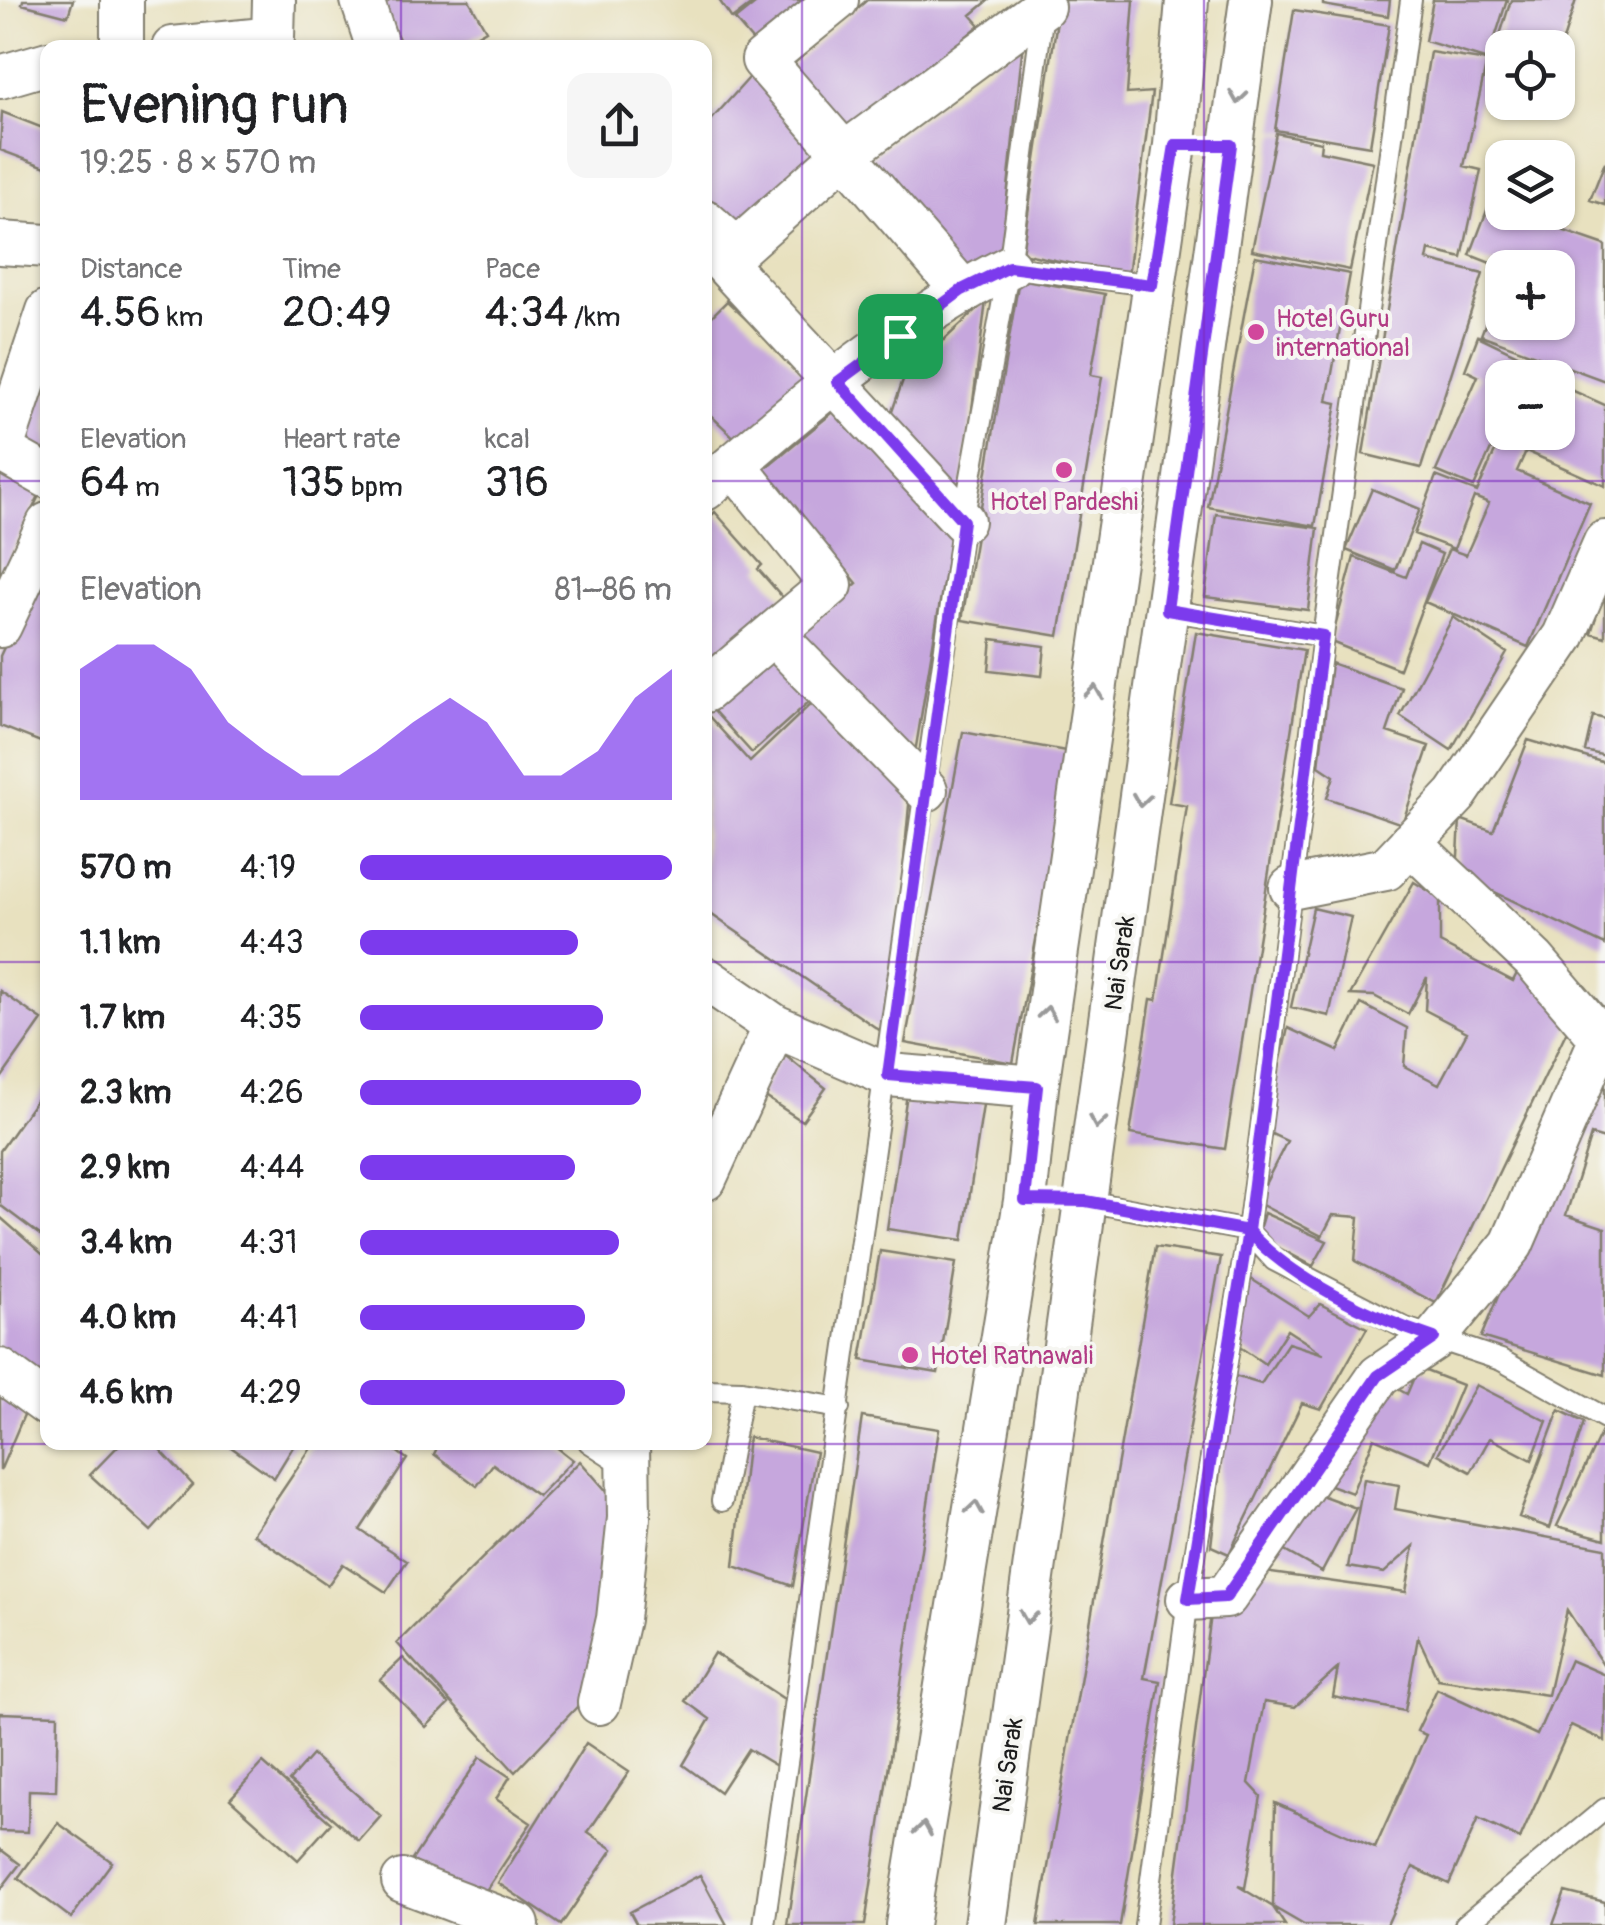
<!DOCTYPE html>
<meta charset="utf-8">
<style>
body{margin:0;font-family:Pangolin,sans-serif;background:#f6f6f6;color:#202124;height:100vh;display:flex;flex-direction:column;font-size:38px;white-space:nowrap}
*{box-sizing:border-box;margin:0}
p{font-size:32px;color:#757577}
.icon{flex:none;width:55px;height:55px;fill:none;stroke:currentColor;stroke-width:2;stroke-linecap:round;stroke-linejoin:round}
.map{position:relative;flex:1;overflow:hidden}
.details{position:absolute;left:40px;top:40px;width:672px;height:1410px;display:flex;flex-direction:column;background:#fff;border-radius:20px;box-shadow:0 2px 8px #0004}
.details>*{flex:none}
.controls{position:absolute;left:1485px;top:30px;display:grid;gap:20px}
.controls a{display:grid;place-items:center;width:90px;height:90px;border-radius:20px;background:#fff;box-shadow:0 2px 8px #0004;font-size:50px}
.pin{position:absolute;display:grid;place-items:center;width:85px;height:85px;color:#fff;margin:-42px;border-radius:20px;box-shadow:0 5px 15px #0006}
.round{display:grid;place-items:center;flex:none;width:105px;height:105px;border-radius:20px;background:#f6f6f6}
.overview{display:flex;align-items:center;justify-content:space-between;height:170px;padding:0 40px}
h1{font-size:55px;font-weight:600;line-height:75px}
.stats{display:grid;grid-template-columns:repeat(3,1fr);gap:15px;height:170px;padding:10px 40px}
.stats div{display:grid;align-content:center}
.stats b{font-size:42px;font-weight:600}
.stats small{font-size:28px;font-weight:400}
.stats p{font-size:28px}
.chart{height:280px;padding:20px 40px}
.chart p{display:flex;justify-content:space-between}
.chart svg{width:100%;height:180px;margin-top:10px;fill:#7c3aed;opacity:.7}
ul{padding:0 40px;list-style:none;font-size:32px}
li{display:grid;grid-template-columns:160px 120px 1fr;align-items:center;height:75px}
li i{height:25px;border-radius:12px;background:#7c3aed}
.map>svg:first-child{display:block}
.building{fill:#c6a7dd}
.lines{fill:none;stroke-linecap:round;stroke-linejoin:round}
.service-casing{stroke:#827e6e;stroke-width:24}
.minor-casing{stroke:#827e6e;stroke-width:46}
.service{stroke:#fff;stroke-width:20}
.minor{stroke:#fff;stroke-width:42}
.oneway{stroke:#999}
.route-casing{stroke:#fff;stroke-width:20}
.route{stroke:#7c3aed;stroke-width:12}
.grid{fill:none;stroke:#7b2cbf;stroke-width:2.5;stroke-opacity:0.55}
.hotel-dot{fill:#d1479c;stroke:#f6f6f2;stroke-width:4}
.labels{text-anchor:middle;stroke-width:8;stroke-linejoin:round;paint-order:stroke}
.hotel-label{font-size:25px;fill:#b23c85;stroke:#f6f6f2;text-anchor:start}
.street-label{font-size:25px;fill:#1c1c1c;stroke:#f6f6f2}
</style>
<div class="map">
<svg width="1605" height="1925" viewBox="0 0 1605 1925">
<rect width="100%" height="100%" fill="#f6f6f2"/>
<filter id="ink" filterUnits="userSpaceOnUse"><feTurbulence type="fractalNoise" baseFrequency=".01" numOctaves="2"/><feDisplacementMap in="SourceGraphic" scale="20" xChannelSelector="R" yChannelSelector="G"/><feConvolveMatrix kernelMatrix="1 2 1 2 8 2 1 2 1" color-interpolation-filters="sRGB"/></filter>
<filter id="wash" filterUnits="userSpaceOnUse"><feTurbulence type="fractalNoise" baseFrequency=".0048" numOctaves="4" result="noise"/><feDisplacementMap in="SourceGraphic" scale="40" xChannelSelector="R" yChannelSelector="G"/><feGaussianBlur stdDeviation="2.25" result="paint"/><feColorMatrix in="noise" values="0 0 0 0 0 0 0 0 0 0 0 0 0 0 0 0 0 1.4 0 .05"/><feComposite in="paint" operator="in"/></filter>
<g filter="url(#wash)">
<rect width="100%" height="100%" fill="#e8e1bf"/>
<g id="blocks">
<!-- building -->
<path class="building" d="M23 0H73L68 16 22 4Z
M391 0H469L486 30 455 48H404L381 6Z
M719 0H757L732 19Z
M760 0H829L763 53 735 20Z
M867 0H989L971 15 980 25 846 136 784 72Z
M1060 0H1134L1127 94 1152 92 1128 276 1022 253Z
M1323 0H1390L1388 16 1323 5Z
M1433 0H1507L1488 60 1425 41Z
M1511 0H1576L1558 56V48H1529L1499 38Z
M1294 10 1389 25 1370 146 1275 130Z
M1023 42 1001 256 962 282 865 162Z
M1430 52 1487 61 1464 166 1481 170 1462 258 1429 250 1427 260 1483 274 1421 468 1363 454Z
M757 69 831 148 741 233 705 205V127Z
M2 112 48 130V168L0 150Z
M1276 133 1321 142 1320 151 1373 162 1350 270 1252 250Z
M1605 162V205L1590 200Z
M1489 205 1605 245V381L1481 335 1502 280V322H1558V268H1503L1470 255Z
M1255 256 1350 274 1327 401 1337 403 1315 526 1208 507Z
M1019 279 1105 294 1091 375 1102 377 1059 636 962 620Z
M727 301 808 378 743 446 705 410V323Z
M986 301 961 495 887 426 904 377Z
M1478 336 1524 358 1520 368 1542 378H1502V432H1558V384L1605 405V486L1526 451 1517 471 1590 503 1528 647 1425 602 1449 549 1466 555 1489 503 1474 497 1454 549 1414 534 1436 476 1477 492 1500 440 1496 438 1474 487 1436 471 1478 376 1465 370Z
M48 364V466L9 449Z
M837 409 952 529 913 765 792 641 857 583 764 469Z
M0 462 45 483 0 577Z
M1372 489 1420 509 1395 570 1346 550Z
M715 512 762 565 758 569 791 607 705 682V521Z
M1216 514 1318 528 1308 610 1205 597Z
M1419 544 1442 554 1399 669 1331 642 1354 557 1406 577Z
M48 552V745L0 726V656Z
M1605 588V637L1591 633Z
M1453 617 1507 653 1451 750 1400 716Z
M1196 632 1304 650 1225 1149 1130 1134 1151 999 1157 1000 1187 806 1169 803Z
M992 639 1045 646 1042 676 989 670Z
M766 647 811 700 752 753 705 701Z
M1331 663 1402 688 1387 732 1429 746 1402 824 1327 798 1334 776 1319 766Z
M816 699 911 783 888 1036 705 910V712L750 762Z
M1593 716 1605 719V756L1585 751Z
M963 732 1071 752 1013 1063 905 1043Z
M1528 740 1605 763V945L1457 874 1460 819 1493 831Z
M1414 882 1440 898V943L1513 981 1525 957 1572 1020 1436 1303 1355 1261 1359 1217 1333 1215 1322 1236 1256 1202 1287 1141 1265 1131 1288 1028 1338 1051 1361 1004 1407 1028 1404 1066 1439 1084 1467 1032 1425 1010 1427 977 1408 1014 1374 996 1350 995Z
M1313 908 1351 917 1329 1016 1291 1007Z
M0 991 42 1020 0 1080Z
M782 1053 826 1088 802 1121 761 1094Z
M1600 1054 1605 1055V1139L1591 1135 1566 1215 1605 1228V1375L1481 1337Z
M48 1083V1241L0 1205V1151Z
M908 1087 984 1098 963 1240 887 1229Z
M1264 1213 1327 1241 1313 1266 1257 1236Z
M0 1217 48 1259V1387L0 1354Z
M1155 1247 1221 1257 1144 1678 1160 1681 1120 1925H1038Z
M880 1251 956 1263 938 1373 861 1360Z
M1248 1277 1309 1316 1320 1304 1367 1328 1321 1409 1302 1403 1229 1554 1211 1546 1231 1375 1261 1384 1288 1343 1324 1354 1287 1330 1265 1364 1235 1344Z
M1418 1368 1462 1385 1430 1462 1374 1438 1352 1493 1319 1481 1383 1381 1407 1394Z
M0 1384 29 1403 0 1471Z
M1476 1385 1547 1421 1532 1460 1490 1438 1471 1472 1438 1454Z
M1559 1410 1584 1422 1550 1528 1519 1517Z
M862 1417 939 1429 865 1925H787Z
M1602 1431 1605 1433V1539L1557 1526Z
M748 1437 816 1452 793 1586 734 1566Z
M122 1442H153L193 1485 151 1531 90 1475Z
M224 1442H296L274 1478Z
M315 1442H384L407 1459 360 1530 407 1561 386 1592 343 1564 328 1585 253 1534Z
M440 1442H550L573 1460 538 1496 493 1464 477 1486 434 1454Z
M580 1461 624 1511 594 1689 515 1772 397 1643Z
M1364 1479 1399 1485 1395 1509 1605 1548V1668L1567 1610 1548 1695 1438 1679 1418 1637 1405 1711 1333 1697 1338 1668 1295 1707 1264 1702 1249 1783 1261 1796 1245 1888 1238 1886 1273 1907 1285 1925H1170L1212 1607 1258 1571 1406 1592 1414 1546 1384 1573 1348 1567Z
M1310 1491 1356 1508 1322 1572 1274 1545Z
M714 1653 784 1699 778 1767 748 1749 720 1792 683 1765 710 1719 685 1701Z
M403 1658 449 1704 426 1727 380 1680Z
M1570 1660 1605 1675V1741L1571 1725 1520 1839 1478 1819 1449 1884 1413 1867 1387 1925H1304L1273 1907 1275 1803 1375 1848 1426 1735 1417 1731 1437 1689 1537 1735Z
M0 1713 58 1715 56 1791 29 1790 28 1832 0 1831Z
M586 1743 629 1772 588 1832 613 1849 561 1925 498 1883Z
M312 1755 381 1816 359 1841 289 1781Z
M480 1757 510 1777 496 1799 531 1823 477 1904 412 1860Z
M263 1763 331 1823 298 1860 230 1799Z
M58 1823 112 1862 71 1918 18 1878Z
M0 1849 20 1864 0 1890Z
M700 1875 727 1925H637L630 1912Z
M1565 1892 1605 1902V1925H1553Z"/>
</g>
</g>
<g filter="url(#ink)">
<use href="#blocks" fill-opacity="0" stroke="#827e6e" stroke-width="2.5"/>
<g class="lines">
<defs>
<path id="service" d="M1009 267 1152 285
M1167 610 1323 636
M1086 1201 1248 1231 1274 1260 1405 1328 1501 1360 1605 1418
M705 1390 742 1391 839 1408
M589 1442 626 1466
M722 1501 742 1391
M764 1925 963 521 1009 267 1043 12
M1145 1925 1188 1599 1248 1231 1323 636 1411 0
M1465 1925 1605 1809"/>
<path id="minor" d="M362 0 378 48
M837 0 763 60 962 290
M122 48V0
M173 48 273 38 274 0
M0 77 48 63
M705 221 735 248
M0 243 48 246
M0 450 48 477
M1 451 48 311
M705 489C799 409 898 322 1009 267
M963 521 723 262 844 154 1043 7
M0 626 48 524
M774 635 926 790
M705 691 831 585 734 465
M1410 843 1534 960 1600 1037
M1291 888 1386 869 1456 795 1564 636 1605 542
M705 978 775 1026 888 1075 1037 1087
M705 1179 775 1026
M0 1370 48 1405
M1188 1599 1226 1597 1379 1376 1434 1339 1512 1244 1605 1029
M599 1703 618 1619 629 1518 628 1442
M403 1881 518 1925
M907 1925 1025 1201 1037 1087 1175 145 1187 0
M985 1925 1251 0"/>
</defs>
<!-- service casing -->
<use href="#service" class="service-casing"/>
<!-- minor casing -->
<use href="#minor" class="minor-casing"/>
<!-- service -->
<use href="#service" class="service"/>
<!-- minor -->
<use href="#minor" class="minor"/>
</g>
<!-- one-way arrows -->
<defs><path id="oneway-chevron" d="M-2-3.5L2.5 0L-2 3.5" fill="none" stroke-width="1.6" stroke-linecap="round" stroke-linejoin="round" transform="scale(2.5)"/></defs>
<g class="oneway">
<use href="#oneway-chevron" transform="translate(1238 97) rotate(98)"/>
<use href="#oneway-chevron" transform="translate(1094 692) rotate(-82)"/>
<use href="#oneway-chevron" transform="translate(1141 800) rotate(98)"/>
<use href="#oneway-chevron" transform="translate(1047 1013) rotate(-82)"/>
<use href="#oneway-chevron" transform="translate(1097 1122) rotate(98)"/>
<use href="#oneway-chevron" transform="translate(975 1508) rotate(-81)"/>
<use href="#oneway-chevron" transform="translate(1028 1617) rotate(98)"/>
<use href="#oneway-chevron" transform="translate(923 1829) rotate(-81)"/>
</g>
</g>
<g class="lines" filter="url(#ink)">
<defs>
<path id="route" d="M900 336 838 382 963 521 888 1075 1037 1087 1025 1200 1086 1201 1248 1231 1188 1599 1226 1597 1378 1376 1434 1338C1373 1318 1291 1279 1248 1231L1323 636 1167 610 1231 145H1175L1152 285 1009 267 962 290 900 336"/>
</defs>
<!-- route casing -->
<use href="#route" class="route-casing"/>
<!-- route -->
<use href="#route" class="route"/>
</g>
<!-- grid -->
<path class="grid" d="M401 0V48M802 0V1925M1204 0V1925M0 481H48M705 481H1605M0 962H48M705 962H1605M401 1442V1925M0 1444H1605"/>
<!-- markers -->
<g class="hotel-dot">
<circle cx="1256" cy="332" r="10"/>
<circle cx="1064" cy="470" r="10"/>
<circle cx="910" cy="1355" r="10"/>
</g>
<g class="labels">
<!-- hotel labels -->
<g class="hotel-label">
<text x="1276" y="327">Hotel Guru<tspan x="1276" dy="29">international</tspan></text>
<text x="1064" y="510" text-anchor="middle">Hotel Pardeshi</text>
<text x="930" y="1364">Hotel Ratnawali</text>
</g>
<!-- street labels -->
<g class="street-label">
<text transform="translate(1119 963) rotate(-82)" y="9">Nai Sarak</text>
<text transform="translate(1007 1765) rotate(-82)" y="9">Nai Sarak</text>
</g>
</g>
</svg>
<div class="controls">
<a><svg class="icon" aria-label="locate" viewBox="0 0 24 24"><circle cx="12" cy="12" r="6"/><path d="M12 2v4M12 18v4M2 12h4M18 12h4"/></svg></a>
<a><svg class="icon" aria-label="layers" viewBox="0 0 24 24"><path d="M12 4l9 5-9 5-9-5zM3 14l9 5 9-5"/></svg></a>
<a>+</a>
<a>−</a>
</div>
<div class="pin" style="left:900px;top:336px;background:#1e9e55"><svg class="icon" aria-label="arrive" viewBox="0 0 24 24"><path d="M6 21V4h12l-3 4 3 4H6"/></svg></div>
<section class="details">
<div class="overview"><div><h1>Evening run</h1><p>19:25 · 8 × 570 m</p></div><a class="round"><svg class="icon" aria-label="share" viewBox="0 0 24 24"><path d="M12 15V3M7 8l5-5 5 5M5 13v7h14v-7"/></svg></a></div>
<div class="stats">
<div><p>Distance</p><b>4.56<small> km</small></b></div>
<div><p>Time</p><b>20:49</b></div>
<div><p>Pace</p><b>4:34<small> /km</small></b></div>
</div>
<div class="stats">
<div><p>Elevation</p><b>64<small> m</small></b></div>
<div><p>Heart rate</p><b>135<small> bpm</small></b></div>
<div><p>kcal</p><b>316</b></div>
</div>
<div class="chart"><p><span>Elevation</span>81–86 m</p>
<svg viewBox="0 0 160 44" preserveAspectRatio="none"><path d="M0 44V12L10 6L20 6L30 12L40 25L50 32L60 38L70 38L80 32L90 25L100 19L110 25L120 38L130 38L140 32L150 19L160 12V44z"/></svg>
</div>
<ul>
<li><b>570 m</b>4:19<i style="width:100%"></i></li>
<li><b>1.1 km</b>4:43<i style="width:70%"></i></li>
<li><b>1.7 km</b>4:35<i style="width:78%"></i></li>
<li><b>2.3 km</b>4:26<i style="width:90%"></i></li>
<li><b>2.9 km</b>4:44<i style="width:69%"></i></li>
<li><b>3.4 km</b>4:31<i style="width:83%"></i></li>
<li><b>4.0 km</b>4:41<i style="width:72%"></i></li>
<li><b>4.6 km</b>4:29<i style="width:85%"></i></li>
</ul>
</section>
</div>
